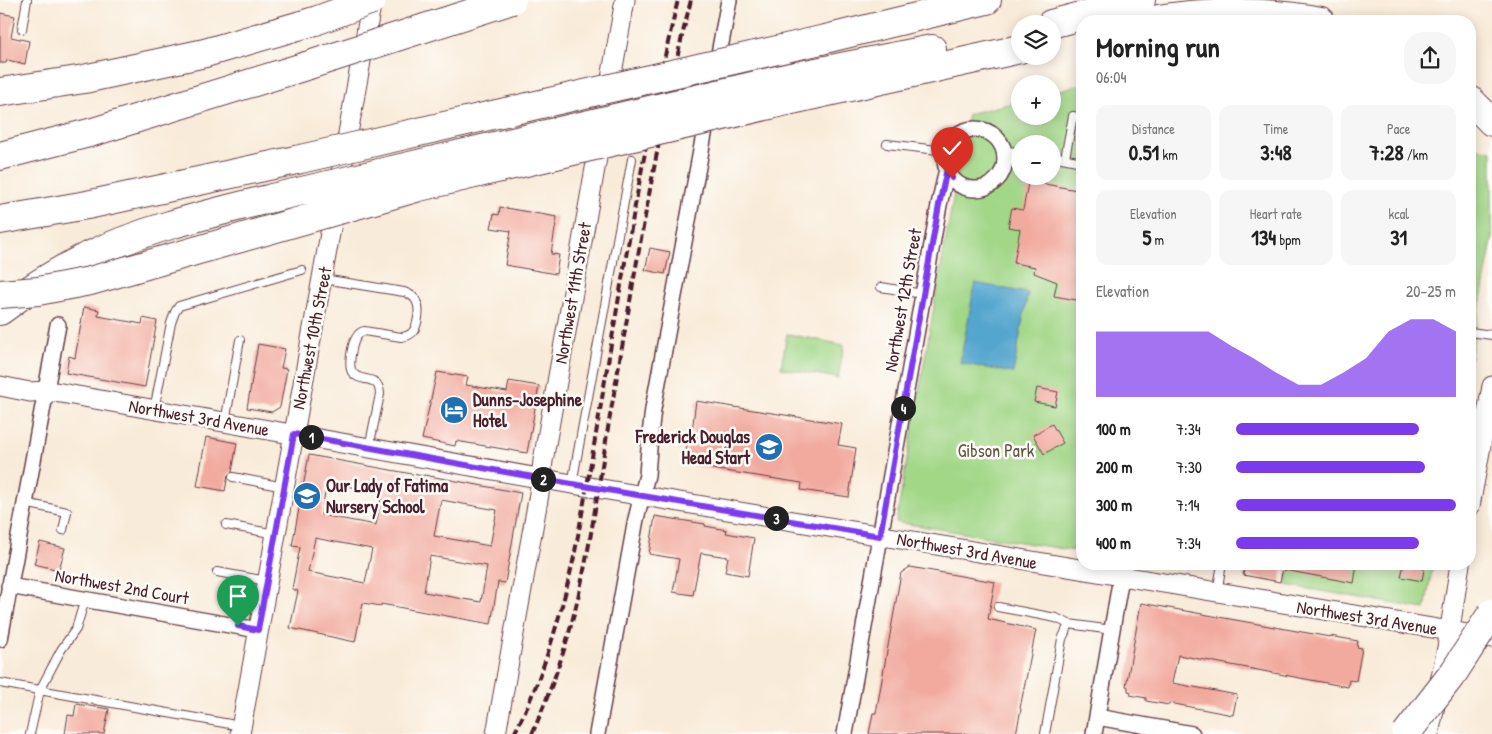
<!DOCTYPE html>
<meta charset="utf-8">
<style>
body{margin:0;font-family:"Patrick Hand",sans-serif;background:#f6f6f6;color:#222;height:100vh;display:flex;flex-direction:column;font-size:19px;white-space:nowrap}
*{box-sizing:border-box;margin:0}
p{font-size:16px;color:#767676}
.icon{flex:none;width:28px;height:28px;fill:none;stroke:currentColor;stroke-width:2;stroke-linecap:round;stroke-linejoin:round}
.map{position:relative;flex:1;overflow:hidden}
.details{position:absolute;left:1076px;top:15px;width:400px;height:555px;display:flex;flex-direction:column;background:#fff;border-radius:20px;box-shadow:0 2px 12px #0003}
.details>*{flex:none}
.fabs{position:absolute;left:1011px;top:15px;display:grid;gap:10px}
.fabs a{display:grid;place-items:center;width:50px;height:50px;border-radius:50%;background:#fff;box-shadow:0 2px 12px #0003;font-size:25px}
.pin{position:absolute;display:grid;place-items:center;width:42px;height:42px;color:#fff;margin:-51px -21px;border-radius:50% 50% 50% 0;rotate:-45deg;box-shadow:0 0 5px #0007}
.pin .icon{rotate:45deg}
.km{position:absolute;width:25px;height:25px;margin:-12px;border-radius:50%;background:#222;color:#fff;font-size:14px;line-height:25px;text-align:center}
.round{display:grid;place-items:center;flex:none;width:52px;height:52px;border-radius:20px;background:#f6f6f6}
.head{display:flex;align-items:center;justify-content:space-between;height:85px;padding:0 20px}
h1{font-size:28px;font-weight:800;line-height:38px}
.figures{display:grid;grid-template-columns:repeat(3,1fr);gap:8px;height:85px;padding:5px 20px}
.figures div{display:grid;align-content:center;border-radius:12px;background:#f6f6f6;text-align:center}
.figures b{font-size:21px;font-weight:800}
.figures small{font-size:14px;font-weight:400}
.figures p{font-size:14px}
.chart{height:140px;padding:10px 20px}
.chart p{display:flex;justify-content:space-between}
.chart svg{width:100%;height:90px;margin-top:5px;fill:#7c3aed;opacity:.7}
ul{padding:0 20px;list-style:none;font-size:16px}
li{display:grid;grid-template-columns:80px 60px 1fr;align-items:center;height:38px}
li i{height:12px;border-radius:6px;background:#7c3aed}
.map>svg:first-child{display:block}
.green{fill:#a2d788;stroke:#767b5a;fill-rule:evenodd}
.water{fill:#54a6cf;stroke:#4f627d}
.building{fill:#f2aa9f;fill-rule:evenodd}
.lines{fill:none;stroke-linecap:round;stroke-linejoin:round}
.service-casing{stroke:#643e45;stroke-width:10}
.minor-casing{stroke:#643e45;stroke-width:18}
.tertiary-casing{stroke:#643e45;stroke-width:21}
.motorway-casing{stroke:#643e45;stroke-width:30}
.service{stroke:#fff;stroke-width:8}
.minor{stroke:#fff;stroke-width:15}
.tertiary{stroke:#fff;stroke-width:19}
.motorway{stroke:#fff;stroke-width:28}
.rail{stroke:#4a1f2b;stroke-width:4;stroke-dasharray:8 4;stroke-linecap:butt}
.motorway-bridge-casing{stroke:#643e45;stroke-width:30;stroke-linecap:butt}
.motorway-bridge{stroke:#fff;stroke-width:28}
.route-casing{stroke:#fff;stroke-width:10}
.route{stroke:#7c3aed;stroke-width:6}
.labels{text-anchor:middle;stroke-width:5;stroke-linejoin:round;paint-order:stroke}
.street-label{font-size:18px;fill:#4a1f2b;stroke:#fdfcf7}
.poi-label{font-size:18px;font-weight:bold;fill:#4a1f2b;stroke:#fdfcf7;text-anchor:start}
.park-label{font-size:18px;fill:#645647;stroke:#fdfcf7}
</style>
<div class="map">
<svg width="1492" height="734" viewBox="0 0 1492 734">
<rect width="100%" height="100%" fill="#fdfcf7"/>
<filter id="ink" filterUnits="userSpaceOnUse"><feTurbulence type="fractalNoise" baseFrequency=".02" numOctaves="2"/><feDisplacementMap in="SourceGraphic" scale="10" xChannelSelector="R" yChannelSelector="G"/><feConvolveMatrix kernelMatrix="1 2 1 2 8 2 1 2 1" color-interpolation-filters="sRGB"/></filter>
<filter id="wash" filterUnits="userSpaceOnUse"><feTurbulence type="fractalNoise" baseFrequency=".0096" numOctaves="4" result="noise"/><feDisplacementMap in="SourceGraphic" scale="20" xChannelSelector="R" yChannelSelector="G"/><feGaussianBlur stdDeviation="1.12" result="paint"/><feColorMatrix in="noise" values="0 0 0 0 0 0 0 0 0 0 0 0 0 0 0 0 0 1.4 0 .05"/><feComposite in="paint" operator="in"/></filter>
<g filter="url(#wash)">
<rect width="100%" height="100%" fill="#f9ebd9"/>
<!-- green -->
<path class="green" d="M1082 84V552L896 522 968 114 1020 101V116H1052L1053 92ZM1020 144H1052V176H1020Z
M1470 147 1492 151V240L1470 361Z
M787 334 844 345 838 378 781 368Z
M1290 564H1433L1425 609 1286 585Z"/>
<!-- water -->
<path class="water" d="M975 283 1028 293 1013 373 960 363Z"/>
<g id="blocks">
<!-- building -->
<path class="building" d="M0 13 15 16 11 37 29 41 25 64 7 60 6 63H0Z
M1029 178 1045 180V184L1082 191V301L1054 296 1057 282 1034 273 1035 267 1014 263 1020 229 1008 227 1012 208 1023 210Z
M500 207 557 217 551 254 559 255 556 274 505 265 511 231 491 228 494 214 499 215Z
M650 248 670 252 665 274 645 270Z
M84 307 99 310 98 316 142 324 143 318 157 321 145 387 66 373 69 356 75 358Z
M258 344 285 349 281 368 287 369 280 407 272 412 247 408Z
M437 372 468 377 466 385 507 392 509 381 539 386 527 453 456 441 455 446 422 439Z
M1037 388 1058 392 1055 406 1034 402Z
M696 401 842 424 838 445 856 448 849 497 801 490 802 483 693 466 694 460 685 458 688 438H691Z
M1052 424 1063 443 1044 454 1033 435Z
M206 437 237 443 232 472 228 475 225 491 197 486Z
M309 455 423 476 424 475 521 493 505 583 498 582 491 624 381 604V606L363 603 355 642 290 628 298 591 292 589 300 547 292 546ZM327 482 382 493 376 525 321 515ZM441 500 497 510 490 546 434 536ZM315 538 372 549 365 583 308 572ZM430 556 487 566 481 602 424 592Z
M655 516 705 524V526L727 530 726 533 754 538 748 576 725 572 728 557 701 553 693 595 673 592 679 559 649 554Z
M40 542 65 548 59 570 34 564Z
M1245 564H1284L1280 582 1243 575Z
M1285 564H1357L1354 583 1284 570Z
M1404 564H1425L1422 581 1401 577Z
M910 567 995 582 988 619 1036 630 1020 708 1021 709 1016 734H869L873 713H876L901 573Z
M1141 603 1330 637V636L1358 641 1357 647 1362 648 1356 681 1349 680 1348 687 1178 655 1172 683 1237 695 1233 715 1169 703V705L1146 701V698L1130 695 1131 692 1128 691V687L1126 686Z
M76 704 109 709 104 734H65L68 715 74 716Z"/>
</g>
</g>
<g filter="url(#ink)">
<use href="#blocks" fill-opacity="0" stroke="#643e45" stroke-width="1"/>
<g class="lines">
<defs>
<path id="service" d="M22 29 27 0
M887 144 946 151
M1004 152 1020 151
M1052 156 1082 162
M1065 158 1073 116 1082 118
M323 279 404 292C417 296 420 305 418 318 416 329 413 336 401 337L364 331C360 332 358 334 356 338 352 344 348 365 352 372 360 384 379 373 380 394L369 448
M881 287 923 294
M1470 332 1492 335
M154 410 171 323 175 312 179 306 302 270
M225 422 240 340
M233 477 284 487
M572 484 632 159
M25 503 67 512 63 530
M226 525 276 534
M217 572 267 581
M1217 592 1222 564
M998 607 1056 618 1069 624 1112 630
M0 683 241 726
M30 734 40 690 61 650 76 629 85 599
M1045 734 1062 639 1069 624"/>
<path id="minor" d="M945 159a30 30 0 1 1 60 0a30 30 0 1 1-60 0Z
M9 586 258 630
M0 639 58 325
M1097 717 1192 734
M597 734 636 519 647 475 650 435 653 409 729 0
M845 734 939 205 947 169
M1094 734 1121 577"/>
<path id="tertiary" d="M0 386 30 392 46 391 61 393 572 484 1492 638
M1470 506 1492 386
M240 734 372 0
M496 734 539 494 543 461 625 0
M1429 734 1447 648 1460 564"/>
<path id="motorway" d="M1148 21C1205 10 1265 11 1321 21
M1051 24 1141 0
M821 40 987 0
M791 77 932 49
M0 92 84 79 205 53 315 21
M1470 100 1492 122
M787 101 1020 49
M0 156 93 132 306 66
M0 220 87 205 296 160
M0 311C26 291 54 273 84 258 143 229 208 214 272 198"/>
</defs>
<!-- service casing -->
<use href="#service" class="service-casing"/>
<!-- minor casing -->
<use href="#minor" class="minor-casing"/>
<!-- tertiary casing -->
<use href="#tertiary" class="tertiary-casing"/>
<!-- motorway casing -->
<use href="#motorway" class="motorway-casing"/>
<!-- service -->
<use href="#service" class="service"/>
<!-- minor -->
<use href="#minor" class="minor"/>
<!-- tertiary -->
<use href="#tertiary" class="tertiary"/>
<!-- motorway -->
<use href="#motorway" class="motorway"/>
<!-- rail -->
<path class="rail" d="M514 734C543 678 560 618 574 557 609 372 633 184 678 0
M532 734C544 707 554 680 563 653 587 577 597 494 610 416 635 276 656 137 691 0"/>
<defs>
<path id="motorway-bridge" d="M315 21 372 0
M306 66 512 0
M296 160 821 40
M272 198 791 77
M0 294 38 291 90 281 419 187 787 101
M1406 734 1454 672 1492 613"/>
</defs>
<!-- motorway-bridge casing -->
<use href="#motorway-bridge" class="motorway-bridge-casing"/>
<!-- motorway-bridge -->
<use href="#motorway-bridge" class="motorway-bridge"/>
</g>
</g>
<g class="lines" filter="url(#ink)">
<defs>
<path id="route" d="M238 626 258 630 294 434 572 484 880 536 939 205 947 169 952 178"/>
</defs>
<!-- route casing -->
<use href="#route" class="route-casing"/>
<!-- route -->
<use href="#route" class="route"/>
</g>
<!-- icons -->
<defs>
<symbol id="hotel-disc" viewBox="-11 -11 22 22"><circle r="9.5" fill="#1f6fb2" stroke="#fdfcf7"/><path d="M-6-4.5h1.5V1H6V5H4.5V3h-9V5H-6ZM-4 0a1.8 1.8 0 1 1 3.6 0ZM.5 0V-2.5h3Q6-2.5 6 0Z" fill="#fff"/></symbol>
<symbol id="school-disc" viewBox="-11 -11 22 22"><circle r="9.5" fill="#1f6fb2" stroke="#fdfcf7"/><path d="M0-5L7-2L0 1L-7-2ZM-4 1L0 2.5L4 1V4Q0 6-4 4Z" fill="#fff"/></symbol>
</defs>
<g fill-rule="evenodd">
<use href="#hotel-disc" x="438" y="394" width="32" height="32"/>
<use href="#school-disc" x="753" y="431" width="32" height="32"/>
<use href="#school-disc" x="291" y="480" width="32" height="32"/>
</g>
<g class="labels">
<!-- street labels -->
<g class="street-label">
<text transform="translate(573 293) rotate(-80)" y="6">Northwest 11th Street</text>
<text transform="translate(903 300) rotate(-80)" y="6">Northwest 12th Street</text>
<text transform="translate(312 338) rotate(-79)" y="6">Northwest 10th Street</text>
<text transform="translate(199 418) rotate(10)" y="6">Northwest 3rd Avenue</text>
<text transform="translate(967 551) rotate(10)" y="6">Northwest 3rd Avenue</text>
<text transform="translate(122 587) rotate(10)" y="6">Northwest 2nd Court</text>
<text transform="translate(1367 618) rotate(9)" y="6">Northwest 3rd Avenue</text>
</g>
<!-- poi labels -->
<g class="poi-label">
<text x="473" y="406">Dunns-Josephine<tspan x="473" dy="21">Hotel</tspan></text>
<text x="750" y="443" text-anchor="end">Frederick Douglas<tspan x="750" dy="21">Head Start</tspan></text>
<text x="326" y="492">Our Lady of Fatima<tspan x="326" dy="21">Nursery School</tspan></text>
</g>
<!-- park labels -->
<g class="park-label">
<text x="996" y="457">Gibson Park</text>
</g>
</g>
</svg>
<div class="fabs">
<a><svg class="icon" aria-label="layers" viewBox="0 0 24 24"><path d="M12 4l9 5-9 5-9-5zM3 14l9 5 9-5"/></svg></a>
<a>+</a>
<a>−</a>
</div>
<div class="pin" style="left:238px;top:626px;background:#1e9e55"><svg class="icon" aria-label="arrive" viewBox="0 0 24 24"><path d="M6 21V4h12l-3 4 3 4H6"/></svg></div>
<div class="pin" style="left:952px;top:178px;background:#d93025"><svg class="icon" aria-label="check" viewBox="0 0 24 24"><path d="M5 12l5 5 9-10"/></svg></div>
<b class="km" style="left:311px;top:437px">1</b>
<b class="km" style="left:543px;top:479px">2</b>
<b class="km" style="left:776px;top:518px">3</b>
<b class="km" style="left:903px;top:408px">4</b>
<section class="details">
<div class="head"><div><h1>Morning run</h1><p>06:04</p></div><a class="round"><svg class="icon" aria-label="share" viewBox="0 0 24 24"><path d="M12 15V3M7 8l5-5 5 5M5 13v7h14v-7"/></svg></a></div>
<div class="figures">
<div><p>Distance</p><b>0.51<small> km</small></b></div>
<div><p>Time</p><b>3:48</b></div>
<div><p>Pace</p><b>7:28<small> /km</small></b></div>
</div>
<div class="figures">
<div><p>Elevation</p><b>5<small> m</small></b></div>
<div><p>Heart rate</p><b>134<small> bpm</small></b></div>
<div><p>kcal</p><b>31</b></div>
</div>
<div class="chart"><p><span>Elevation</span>20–25 m</p>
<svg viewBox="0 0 160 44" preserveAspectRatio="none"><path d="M0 44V12L10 12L20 12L30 12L40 12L50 12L60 19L70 25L80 32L90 38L100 38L110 32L120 25L130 12L140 6L150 6L160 12V44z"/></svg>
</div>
<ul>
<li><b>100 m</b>7:34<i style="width:83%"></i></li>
<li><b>200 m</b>7:30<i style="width:86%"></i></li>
<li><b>300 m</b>7:14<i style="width:100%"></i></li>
<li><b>400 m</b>7:34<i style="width:83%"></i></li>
</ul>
</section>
</div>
